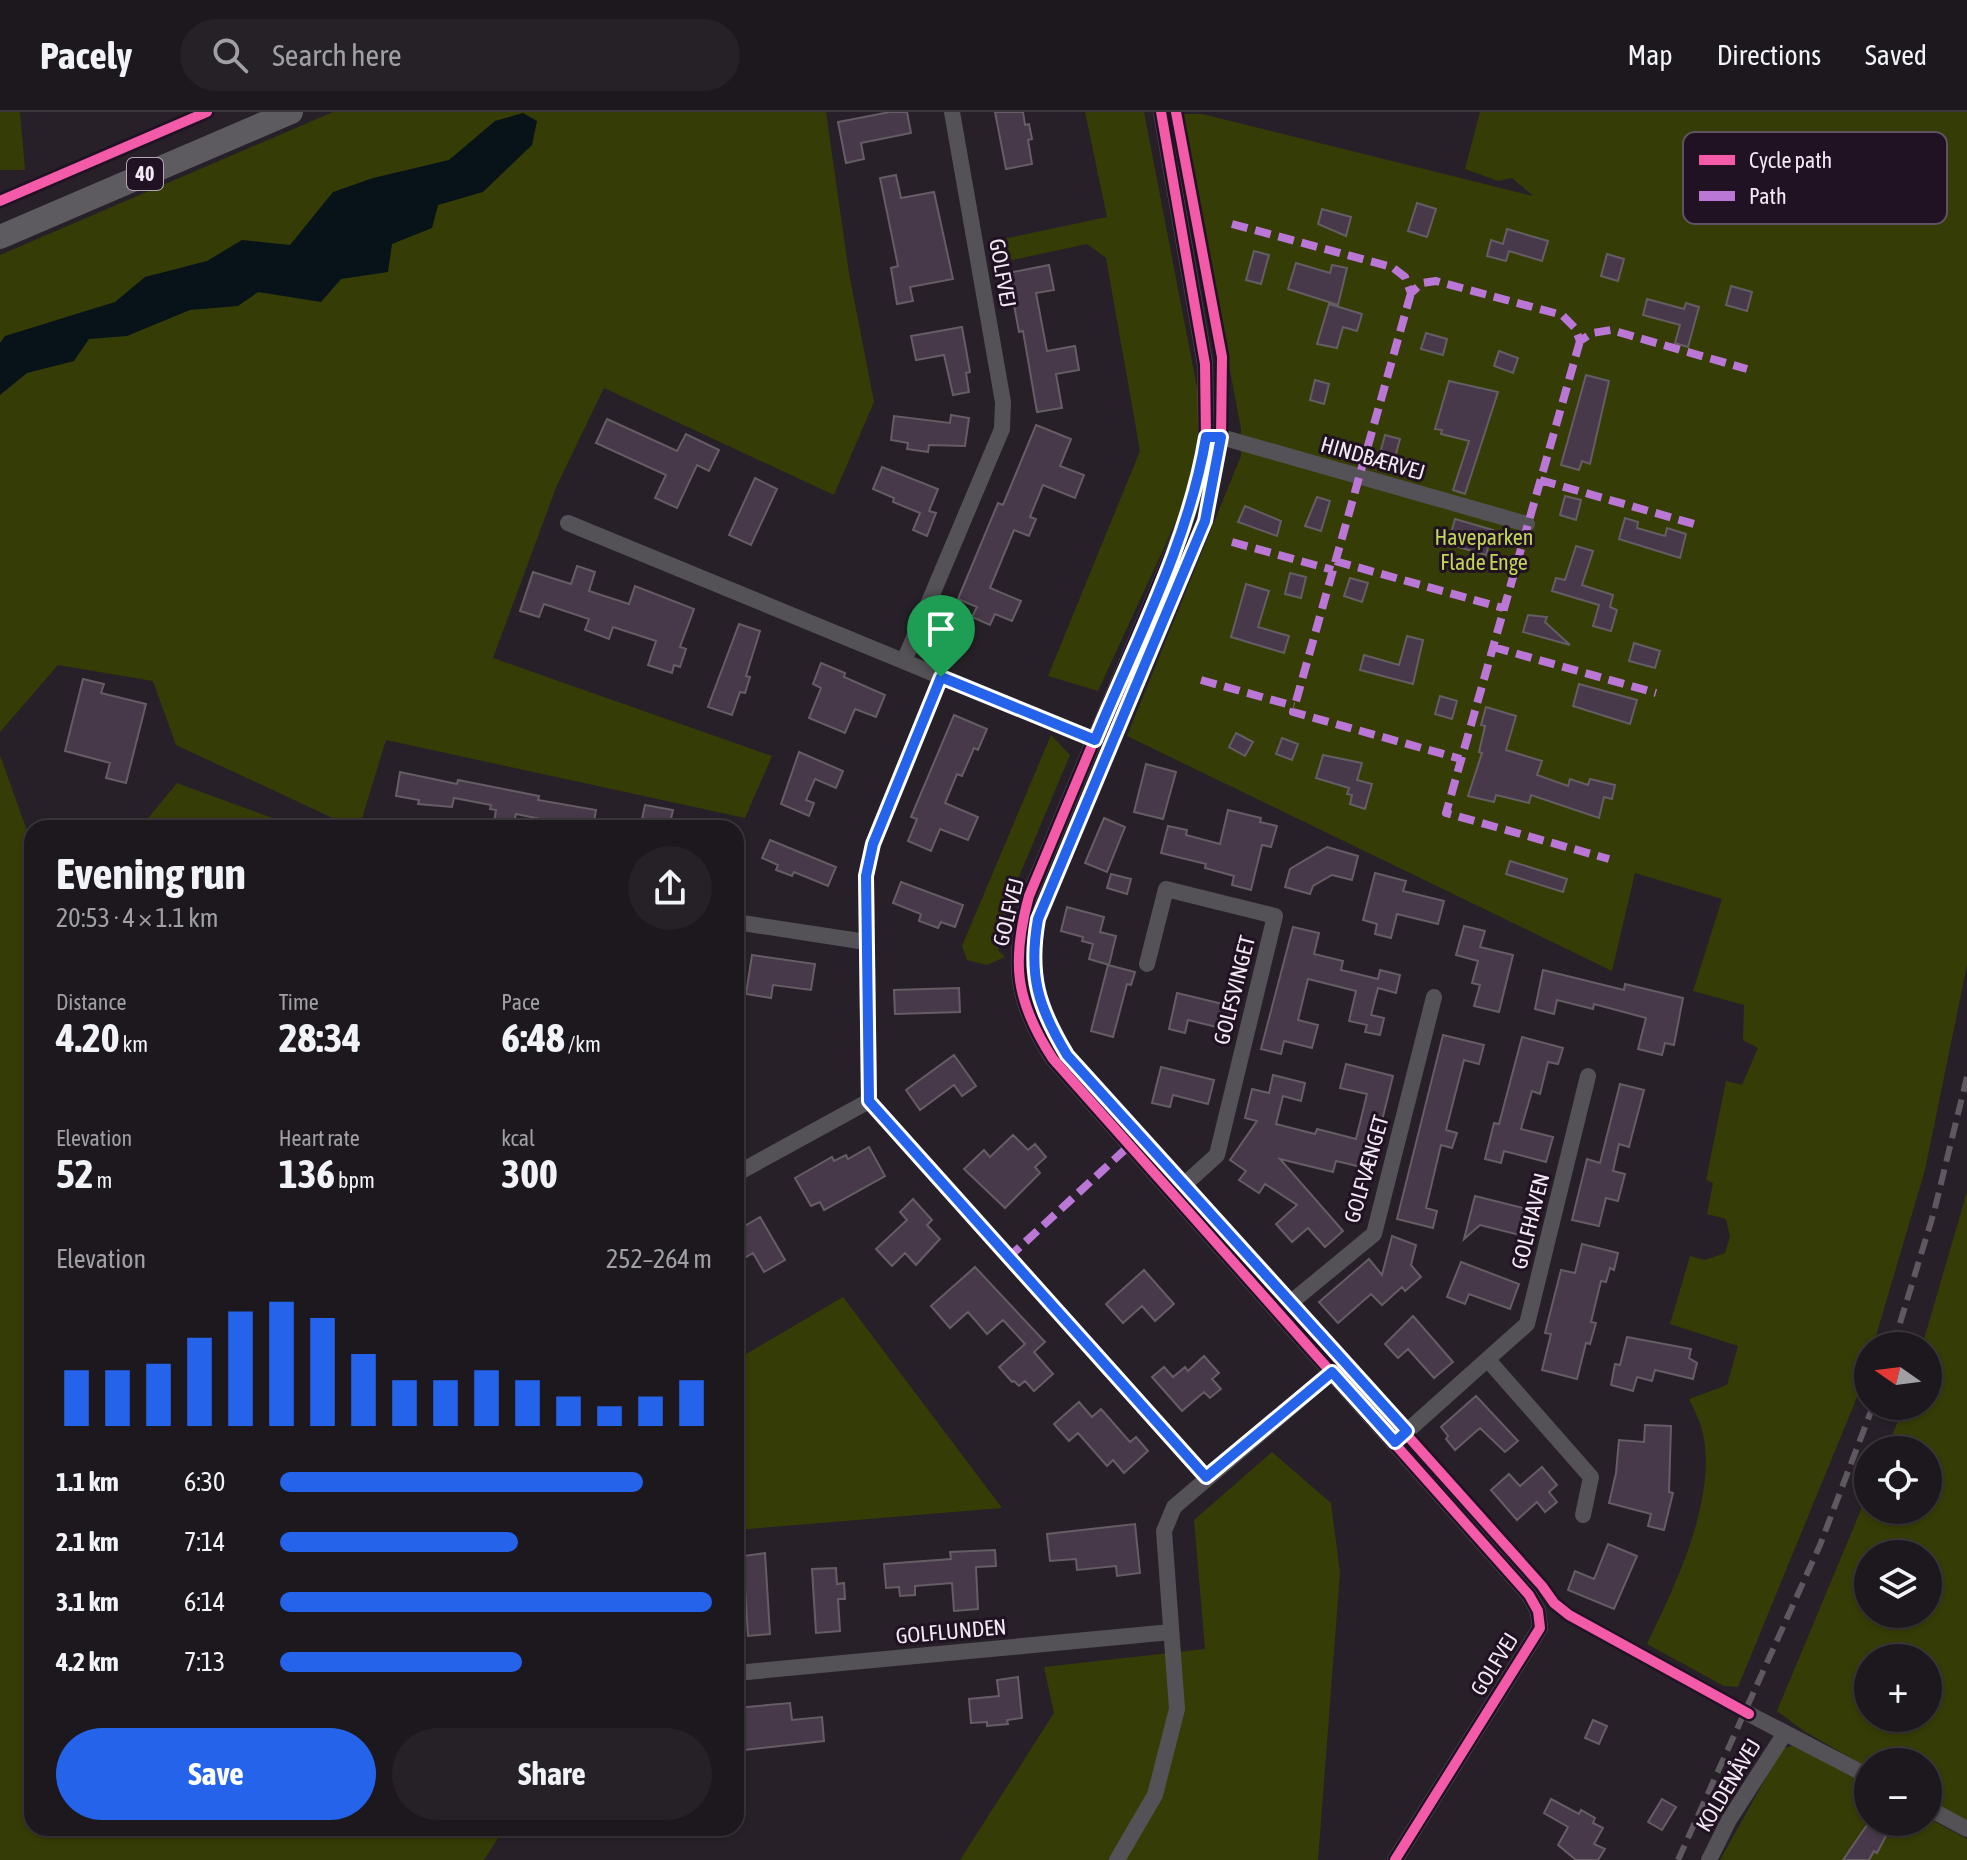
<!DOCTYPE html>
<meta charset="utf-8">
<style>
body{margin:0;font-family:"Asap Condensed",sans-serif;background:#252127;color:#f1f3f6;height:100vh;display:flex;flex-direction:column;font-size:30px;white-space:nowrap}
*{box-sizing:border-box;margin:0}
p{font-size:26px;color:#a0a0a4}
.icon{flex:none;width:44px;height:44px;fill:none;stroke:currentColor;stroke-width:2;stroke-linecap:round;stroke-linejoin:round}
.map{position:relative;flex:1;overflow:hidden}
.drawer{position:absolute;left:24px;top:708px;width:720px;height:1016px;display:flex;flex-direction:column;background:#1d181e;border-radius:24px;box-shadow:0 2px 6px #0004,0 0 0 2px #3b373c}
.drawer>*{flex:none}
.needle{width:52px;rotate:284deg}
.tools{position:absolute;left:1854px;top:1220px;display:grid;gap:16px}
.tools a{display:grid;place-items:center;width:88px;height:88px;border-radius:50%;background:#1d181e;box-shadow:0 2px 6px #0004,0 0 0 2px #3b373c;font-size:40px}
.pin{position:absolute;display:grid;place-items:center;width:68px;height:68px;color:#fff;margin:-82px -34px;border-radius:50% 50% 50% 0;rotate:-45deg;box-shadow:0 0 8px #0007}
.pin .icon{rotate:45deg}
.round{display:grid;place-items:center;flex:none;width:84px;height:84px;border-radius:42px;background:#252127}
.summary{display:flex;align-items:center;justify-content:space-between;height:136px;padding:0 32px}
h1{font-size:44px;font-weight:700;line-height:60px}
.figures{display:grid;grid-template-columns:repeat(3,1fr);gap:12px;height:136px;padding:8px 32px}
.figures div{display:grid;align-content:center}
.figures b{font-size:40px;font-weight:700}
.figures small{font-size:22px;font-weight:400}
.figures p{font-size:22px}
.chart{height:224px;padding:16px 32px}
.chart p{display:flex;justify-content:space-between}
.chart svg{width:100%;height:144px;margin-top:8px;stroke:#2563eb;stroke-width:6}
.button{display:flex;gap:16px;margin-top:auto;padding:16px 32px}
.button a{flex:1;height:92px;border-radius:48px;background:#2563eb;color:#fff;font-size:32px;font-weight:700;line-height:92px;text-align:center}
.button a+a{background:#252127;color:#f1f3f6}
ul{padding:0 32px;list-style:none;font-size:26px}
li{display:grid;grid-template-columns:128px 96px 1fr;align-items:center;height:60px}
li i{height:20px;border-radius:10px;background:#2563eb}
header{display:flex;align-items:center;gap:48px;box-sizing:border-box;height:112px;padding:0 40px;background:#1d181e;border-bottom:2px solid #3b373c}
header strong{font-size:38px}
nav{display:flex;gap:44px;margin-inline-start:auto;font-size:28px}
.search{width:560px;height:72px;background:#252127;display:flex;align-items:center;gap:20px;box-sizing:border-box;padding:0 28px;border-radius:44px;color:#a0a0a4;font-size:30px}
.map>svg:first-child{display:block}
.green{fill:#363c05;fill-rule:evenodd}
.water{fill:#071319}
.building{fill:#48394a;stroke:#645d64;stroke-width:2}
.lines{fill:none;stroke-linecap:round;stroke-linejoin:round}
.street{stroke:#545256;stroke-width:16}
.primary{stroke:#5d5b60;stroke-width:24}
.rail{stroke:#5d595f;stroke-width:6;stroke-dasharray:16 8;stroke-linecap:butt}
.quiet{stroke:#ba77d6;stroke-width:8;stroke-dasharray:16 8;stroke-linecap:butt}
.cycleway-casing{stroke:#201222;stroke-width:15}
.cycleway{stroke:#f35aa7;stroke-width:10}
.route-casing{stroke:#fff;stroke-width:16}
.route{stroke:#2563eb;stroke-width:10}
.labels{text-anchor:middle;stroke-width:6;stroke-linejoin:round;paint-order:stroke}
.shield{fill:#201222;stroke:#b4a8b5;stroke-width:2}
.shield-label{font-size:20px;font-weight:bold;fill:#f3e9f4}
.street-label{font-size:22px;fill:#f3e9f4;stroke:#201222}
.park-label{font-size:22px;fill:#c1d657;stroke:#201222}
.key{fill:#201222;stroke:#5f5261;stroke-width:2}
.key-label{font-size:22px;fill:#f3e9f4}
</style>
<header>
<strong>Pacely</strong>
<div class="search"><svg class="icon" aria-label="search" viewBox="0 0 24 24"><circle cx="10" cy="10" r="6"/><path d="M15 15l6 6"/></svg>Search here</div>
<nav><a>Map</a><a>Directions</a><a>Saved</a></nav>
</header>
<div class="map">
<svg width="1967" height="1748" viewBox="0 0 1967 1748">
<rect width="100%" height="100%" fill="#272028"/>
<!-- green -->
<path class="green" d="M0 0H20L25 58H0Z
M333 0H826L849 161 874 290 834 383 604 276 557 373 493 546 772 644 745 706 386 628 359 716H354L176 633 153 569 58 553 0 620V143Z
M1085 0H1144L1199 286V336L1192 375 1098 579 1048 564 1140 339 1106 146 1087 132 1012 148 994 129 1107 105Z
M1480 0H1967V853L1925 1058 1873 1234H1868V1251L1860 1278 1738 1575 1724 1574 1647 1532C1675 1474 1717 1388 1703 1322 1701 1310 1694 1298 1689 1287L1727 1273 1738 1234 1670 1212 1690 1144 1705 1148 1725 1141 1730 1125 1726 1107 1707 1102 1713 1071 1706 1068 1726 969 1742 973 1758 936 1743 928 1744 893 1693 879 1722 787 1635 761 1612 859 1127 624 1241 344V317L1182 2H1202L1533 84 1512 66 1498 69 1465 57Z
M1051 623 1070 643 1010 786 998 838 1005 845 987 853 967 848 962 834Z
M0 643 27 719 32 720V1716H497L500 1723 484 1748H0Z
M177 671 278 708 288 716H140Z
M1967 1080V1712L1928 1690V1650H1868V1656L1804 1619 1777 1599 1868 1381V1398H1928V1338H1886L1904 1294H1928V1234H1922ZM1868 1442H1928V1502H1868ZM1868 1546H1928V1606H1868Z
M843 1185 1002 1396 736 1418V1248Z
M1272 1340 1331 1391 1340 1461 1318 1748H960L1054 1601 1044 1555 1205 1537 1194 1408Z
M1794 1633 1868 1673V1710H1928V1706L1967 1727V1748H1720L1782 1637Z"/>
<!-- water -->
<path class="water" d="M523 1 537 9 532 33 483 80 438 93 432 116 392 132 388 160 341 167 321 190 258 180 238 194 190 198 127 224 89 227 74 249 27 261 0 283V231L5 224 115 190 145 165 207 149 242 128 290 133 333 80 373 66 449 48 495 9Z"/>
<!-- building -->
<path class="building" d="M890 0H907L911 21 861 31 864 47 846 51 838 10Z
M995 0H1023L1025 13 1029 12 1032 27 1028 28 1032 52 1006 57Z
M896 63 901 86 934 80 953 167 910 175 913 189 897 192 891 156 898 154 880 66Z
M1417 91 1436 97 1427 125 1408 119Z
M1322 97 1351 105 1346 124 1318 112Z
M1507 117 1548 129 1542 149 1509 139 1506 149 1487 144 1491 128 1503 132Z
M1254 139 1269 143 1261 172 1246 168Z
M1607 142 1624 147 1618 169 1601 164Z
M1296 151 1330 161 1332 153 1347 156 1338 193 1288 177Z
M1049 153 1054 178 1036 181 1047 239 1075 234 1079 258 1056 262 1062 296 1037 300 1023 219 1019 220 1008 161Z
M1731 174 1752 180 1747 199 1726 193Z
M1647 187 1684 197 1686 191 1699 195 1688 235 1675 231 1680 213 1643 203Z
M1329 192 1362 202 1357 219 1343 215 1337 236 1317 232Z
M962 215 970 260 966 261 969 280 953 283 944 243 916 248 911 224Z
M1426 221 1447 227 1443 243 1421 237Z
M1499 239 1518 246 1513 261 1494 254Z
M1586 263 1609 269 1590 352 1582 349 1579 358 1561 353Z
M1315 268 1329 272 1324 292 1310 288Z
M1449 269 1498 280 1465 382 1453 378 1469 329 1441 322 1442 318 1435 317Z
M951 303 969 306 965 334 929 333 928 340 907 337 908 331 891 328 894 304 950 311Z
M607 307 677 339 686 322 719 338 709 359 697 353 677 396 655 386 666 363 596 331Z
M1036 313 1071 327 1060 354 1084 363 1075 386 1043 373 1030 405 1036 407 1029 424 1014 418 990 476 1021 489 1012 509 995 502 990 513 972 505 977 495 958 487 998 391 1003 393Z
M1385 323 1400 327 1394 349 1379 345Z
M882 355 938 377 929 399 936 401 927 424 913 418 920 401 893 390 894 386 873 377Z
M755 366 777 377 751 433 729 423Z
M1565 384 1581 388 1576 408 1560 403Z
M1317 385 1330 389 1321 419 1305 414Z
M1245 394 1281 409 1277 424 1238 410Z
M1625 406 1638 410 1637 416 1665 424 1667 416 1686 422 1680 446 1619 427Z
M1455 407 1493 418 1486 443 1448 432Z
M1576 434 1593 439 1582 473 1613 483 1610 495 1617 498 1611 519 1593 514 1599 493 1552 479 1556 466 1565 468Z
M577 454 595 460 589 479 629 492 635 474 694 497 680 535 686 537 680 555 674 553 672 561 648 553 656 529 613 515 609 527 585 518 589 507 544 492 539 505 520 499 533 460 571 472Z
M1290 461 1306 465 1301 486 1285 482Z
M1350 466 1368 471 1362 490 1344 484Z
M1246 472 1269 479 1258 515 1289 524 1284 541 1231 525Z
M1528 503 1547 505 1545 510 1570 533 1523 520Z
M739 512 760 519 746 564 750 565 745 581 740 580 732 603 708 595Z
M1407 524 1423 528 1413 572 1360 558 1364 543 1399 553Z
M1634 531 1660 539 1655 556 1629 549Z
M821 551 845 561 844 565 885 583 876 605 855 597 845 621 809 606 821 576 813 572Z
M83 567 104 572 101 581 146 592 126 671 106 666 110 651 65 639Z
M1579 572 1637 588 1630 612 1573 594Z
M1440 584 1457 589 1452 607 1435 602Z
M1486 595 1516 604 1506 638 1542 649 1537 663 1568 674 1570 667 1588 673 1590 667 1615 673 1612 687 1604 685 1599 706 1531 683 1529 691 1496 683 1494 690 1468 684 1482 641 1479 640 1485 614 1481 613Z
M954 603 987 617 978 638 974 636 962 664 957 662 945 691 978 705 968 728 940 717 931 739 908 729 917 707 911 705Z
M1236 621 1253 630 1245 644 1229 635Z
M1282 626 1298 632 1292 648 1276 642Z
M799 640 843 659 836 676 815 667 806 688 814 691 809 704 781 692Z
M1323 643 1362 651 1357 668 1372 672 1365 697 1350 692 1352 683 1347 682 1349 676 1316 666Z
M1146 652 1176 660 1163 707 1134 700Z
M400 660 457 672 458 668 539 684 538 688 596 698 593 715 579 713V716H559L560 711 516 702 513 714 494 710 496 698 490 697 491 693 454 686 452 695 418 692 419 688 396 684Z
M645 693 673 698 669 716H645L646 713 641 712Z
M1228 698 1261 706 1260 710 1277 714 1271 735 1262 733 1251 778 1232 773 1234 764 1205 756 1206 752 1161 741 1168 714 1187 718 1186 723 1220 732Z
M1104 706 1125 715 1107 760 1085 751Z
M770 728 836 755 828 774 794 760 792 764 776 758 778 753 762 746Z
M1327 735 1358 744 1352 768 1332 763 1313 774 1310 782 1285 775 1290 757Z
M1510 749 1567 767 1563 780 1506 762Z
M1375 761 1406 769 1403 779 1444 789 1438 812 1397 802 1391 826 1375 822 1377 812 1363 808Z
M1111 762 1131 767 1127 782 1107 776Z
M901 770 963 793 955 815 941 810 938 816 919 809 921 802 893 791Z
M1067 795 1104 805 1100 820 1116 824 1109 853 1089 847 1093 832 1082 829 1083 825 1061 819Z
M1464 814 1485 819 1480 835 1513 843 1499 900 1474 894 1480 873 1472 871 1478 849 1456 843Z
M1293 815 1319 821 1314 842 1343 849 1341 858 1378 867 1380 858 1400 863 1396 881 1378 876 1371 903 1384 906 1380 923 1365 920 1367 913 1349 909 1356 879 1308 867 1298 908 1318 913 1312 936 1284 929 1281 942 1261 937Z
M752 843 815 852 811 878 773 873 771 886 746 882Z
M1108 853 1135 860 1131 873 1127 872 1113 925 1091 919Z
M1543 858 1624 878 1625 872 1683 886 1674 933 1665 931 1662 943 1638 937 1646 906 1594 892 1593 897 1557 888 1554 902 1535 897Z
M959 876 960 900 895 902 894 878Z
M1177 881 1231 894 1225 917 1188 908 1185 921 1169 917Z
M1443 923 1484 933 1479 952 1464 948 1446 1018 1457 1021 1452 1036 1441 1033 1426 1096 1437 1099 1433 1116 1397 1107Z
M1522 925 1563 936 1558 952 1548 950 1540 982 1532 979 1521 1017 1553 1025 1546 1050 1504 1039 1501 1051 1485 1047 1494 1011 1499 1012Z
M954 943 976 974 962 984 954 973 920 998 906 978Z
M1346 952 1393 964 1370 1057 1336 1049 1333 1060 1280 1047 1343 1119 1325 1135 1308 1116 1292 1130 1276 1112 1297 1093 1265 1072 1259 1081 1239 1068 1246 1059 1230 1048 1257 1009 1245 1006 1252 977 1269 981 1273 963 1305 971 1301 989 1283 984 1276 1012 1315 1022 1317 1017 1356 1027 1367 982 1340 976Z
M1161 955 1214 968 1208 992 1173 983 1170 995 1152 991Z
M1620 972 1644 978 1629 1035 1619 1032 1613 1059 1625 1062 1618 1089 1606 1086 1599 1114 1572 1108 1587 1047 1600 1051Z
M1013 1023 1028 1038 1035 1032 1046 1045 1035 1055 1040 1061 1005 1096 964 1057 984 1038 990 1045Z
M869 1035 885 1064 824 1098 820 1090 811 1094 795 1066 832 1045 834 1049 846 1043 848 1047Z
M1475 1084 1535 1099 1528 1125 1480 1113 1464 1127Z
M913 1087 932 1108 927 1113 940 1127 916 1153 905 1141 892 1154 876 1137 907 1108 900 1100Z
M760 1105 785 1148 764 1160 753 1141 736 1151V1119Z
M1392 1124 1416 1133 1411 1153 1421 1165 1405 1179 1402 1175 1382 1193 1371 1182 1338 1211 1319 1190 1369 1147 1382 1163Z
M1582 1132 1618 1141 1614 1158 1610 1156 1606 1170 1601 1169 1591 1210 1596 1211 1590 1232 1586 1231 1577 1267 1542 1258 1551 1222 1545 1221 1561 1158 1575 1161Z
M1461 1150 1519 1172 1510 1197 1469 1182 1465 1192 1447 1185Z
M975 1155 1045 1230 1034 1240 1053 1262 1034 1279 1025 1269 1019 1274 1014 1269 1012 1270 999 1255 1025 1232 1003 1208 987 1222 968 1200 950 1216 931 1194Z
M1144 1158 1174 1192 1155 1209 1142 1194 1123 1211 1106 1192Z
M1413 1204 1453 1250 1434 1266 1408 1237 1398 1246 1385 1232Z
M1627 1225 1691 1237 1689 1246 1697 1251 1693 1267 1655 1258 1652 1269 1637 1265 1633 1279 1611 1273 1615 1252 1620 1253Z
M1204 1244 1219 1261 1212 1267 1221 1277 1210 1286 1204 1280 1182 1299 1152 1265 1164 1255 1173 1265 1185 1255 1188 1259Z
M1476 1284 1518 1329 1505 1340 1480 1316 1455 1338 1446 1327 1448 1324 1441 1315Z
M1079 1290 1092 1305 1101 1297 1130 1330 1136 1325 1148 1339 1124 1361 1113 1348 1107 1354 1078 1321 1069 1329 1054 1312Z
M1645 1313 1671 1314 1669 1380 1673 1381 1664 1418 1648 1414 1651 1402 1609 1391 1616 1361 1619 1328 1644 1330Z
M1542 1355 1557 1373 1549 1380 1557 1390 1545 1400 1537 1390 1517 1408 1491 1378 1509 1362 1520 1374Z
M1135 1412 1140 1461 1117 1464 1116 1454 1077 1458 1076 1447 1050 1449 1047 1422Z
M1608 1432 1637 1444 1614 1497 1568 1478 1575 1459 1594 1467Z
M995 1438 996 1454 976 1455 978 1497 954 1499 952 1471 915 1474V1483L900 1484 899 1475 886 1476 884 1452 951 1447 950 1440Z
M765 1441 770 1522 748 1524 743 1444Z
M836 1456 837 1472 844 1471 845 1487H838L840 1519 816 1521 812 1457Z
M1018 1565 1022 1606 1007 1608 1008 1612 987 1614V1610L971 1611 969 1587 999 1584 997 1568Z
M790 1591 792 1608 822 1605 824 1629 736 1639V1596Z
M1593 1608 1607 1614 1599 1632 1585 1626Z
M1551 1687 1579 1702 1581 1698 1595 1706 1593 1711 1603 1716 1594 1732 1605 1737 1598 1748H1576L1558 1733 1568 1715 1544 1701Z
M1662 1687 1676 1695 1662 1718 1648 1710Z
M1867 1713 1886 1724 1877 1741 1874 1739 1869 1748H1843Z"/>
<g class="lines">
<!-- street -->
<path class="street" d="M1161 0 1205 252 1206 325 1199 367 1184 413 1029 784C1011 850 1015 889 1053 947L1529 1483 1538 1499 1540 1516 1395 1748
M1206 325H1221L1527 412
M568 411 1095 628
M904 549 1002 317 1003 290 952 0
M941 565 873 732 866 764 869 989 1206 1365
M736 810 866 830
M1147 852 1166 777 1275 804 1217 1043 1174 1082
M736 1062 869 989
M1278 1201 1374 1122 1434 885
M1488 1248 1591 1365 1583 1403
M1395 1330 1527 1212 1588 964
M736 1561 1171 1520
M1749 1602 1868 1664
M1928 1696 1967 1717
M1117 1748 1155 1683 1177 1597 1164 1419 1174 1395 1332 1260
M1709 1748 1729 1708 1785 1621"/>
<!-- primary -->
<path class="primary" d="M0 125 291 0"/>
<!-- rail -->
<path class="rail" d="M1893 1234 1934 1100 1967 965
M1678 1748 1820 1433 1873 1294"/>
<!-- quiet -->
<path class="quiet" d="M1232 112 1392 155 1405 165 1411 181 1422 171 1436 169 1562 203 1575 216 1580 229 1592 221 1611 218 1747 257
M1411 181 1293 600 1461 647
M1580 229 1446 701 1609 747
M1540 368 1701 414
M1232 430 1333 458
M1335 449 1503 496
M1493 535 1656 581
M1201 568 1294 594
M1008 1146 1130 1033"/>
<defs>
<path id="cycleway" d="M1161 0 1205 252 1206 325 1199 367 1184 413 1029 784C1011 850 1015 889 1053 947L1529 1483 1538 1499 1540 1516 1395 1748
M1176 0 1222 245 1221 325 1205 409 1038 807C1028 863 1038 895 1067 943L1542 1474 1554 1491 1569 1503 1749 1602
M0 89 207 0"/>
</defs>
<!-- cycleway casing -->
<use href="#cycleway" class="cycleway-casing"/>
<!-- cycleway -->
<use href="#cycleway" class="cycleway"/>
</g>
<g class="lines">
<defs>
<path id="route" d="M1206 325H1221L1205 409 1038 807C1028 863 1038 895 1067 943L1407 1319 1395 1330 1332 1260 1206 1365 869 989 866 764 873 732 941 565 1095 628C1135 531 1189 429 1206 325Z"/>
</defs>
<!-- route casing -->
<use href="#route" class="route-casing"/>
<!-- route -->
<use href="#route" class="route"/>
</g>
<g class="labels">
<!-- shield labels -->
<rect class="shield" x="127" y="46" width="36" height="32" rx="6"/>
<g class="shield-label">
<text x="145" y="69">40</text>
</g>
<!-- street labels -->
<g class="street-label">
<text transform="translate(1003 161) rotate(80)" y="8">GOLFVEJ</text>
<text transform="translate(1373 346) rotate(16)" y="8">HINDBÆRVEJ</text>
<text transform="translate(1008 800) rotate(-76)" y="8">GOLFVEJ</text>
<text transform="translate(1234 878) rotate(-76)" y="8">GOLFSVINGET</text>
<text transform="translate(1366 1057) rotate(-74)" y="8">GOLFVÆNGET</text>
<text transform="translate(1530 1109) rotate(-76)" y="8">GOLFHAVEN</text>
<text transform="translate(951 1519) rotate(-5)" y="8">GOLFLUNDEN</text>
<text transform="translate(1494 1552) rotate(-58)" y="8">GOLFVEJ</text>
<text transform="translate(1728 1673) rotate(-59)" y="8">KOLDENÅVEJ</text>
</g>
<!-- park labels -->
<g class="park-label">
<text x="1484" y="433">Haveparken<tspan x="1484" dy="25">Flade Enge</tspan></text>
</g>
</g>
<!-- legend -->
<rect x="1683" y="20" width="264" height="92" rx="12" class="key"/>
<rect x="1699" y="43" width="36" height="10" fill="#f35aa7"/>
<rect x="1699" y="79" width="36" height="10" fill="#ba77d6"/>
<g class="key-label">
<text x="1749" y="56">Cycle path</text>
<text x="1749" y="92">Path</text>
</g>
</svg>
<div class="tools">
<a><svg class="needle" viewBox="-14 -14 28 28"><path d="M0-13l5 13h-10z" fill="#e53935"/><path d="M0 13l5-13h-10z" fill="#a0a0a4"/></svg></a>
<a><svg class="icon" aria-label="locate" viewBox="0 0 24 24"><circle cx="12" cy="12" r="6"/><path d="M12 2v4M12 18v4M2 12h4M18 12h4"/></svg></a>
<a><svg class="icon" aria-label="layers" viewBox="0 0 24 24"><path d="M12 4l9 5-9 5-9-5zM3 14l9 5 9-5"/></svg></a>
<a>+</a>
<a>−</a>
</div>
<div class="pin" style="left:941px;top:565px;background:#1e9e55"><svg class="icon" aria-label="arrive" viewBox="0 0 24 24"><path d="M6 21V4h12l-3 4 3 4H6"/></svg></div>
<section class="drawer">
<div class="summary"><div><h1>Evening run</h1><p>20:53 · 4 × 1.1 km</p></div><a class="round"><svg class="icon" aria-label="share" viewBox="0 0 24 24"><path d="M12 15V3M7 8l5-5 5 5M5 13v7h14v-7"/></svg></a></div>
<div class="figures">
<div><p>Distance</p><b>4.20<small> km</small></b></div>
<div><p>Time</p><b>28:34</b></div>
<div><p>Pace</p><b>6:48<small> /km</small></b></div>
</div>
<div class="figures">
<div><p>Elevation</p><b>52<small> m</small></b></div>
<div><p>Heart rate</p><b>136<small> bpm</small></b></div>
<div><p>kcal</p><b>300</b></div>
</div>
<div class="chart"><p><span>Elevation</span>252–264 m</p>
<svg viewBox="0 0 160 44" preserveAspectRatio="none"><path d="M5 44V27M15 44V27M25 44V25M35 44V17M45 44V9M55 44V6M65 44V11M75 44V22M85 44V30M95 44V30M105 44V27M115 44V30M125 44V35M135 44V38M145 44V35M155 44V30"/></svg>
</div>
<ul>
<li><b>1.1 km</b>6:30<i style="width:84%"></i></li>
<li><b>2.1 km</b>7:14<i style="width:55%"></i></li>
<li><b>3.1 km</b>6:14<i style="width:100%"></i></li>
<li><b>4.2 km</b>7:13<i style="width:56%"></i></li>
</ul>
<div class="button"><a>Save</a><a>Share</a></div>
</section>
</div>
